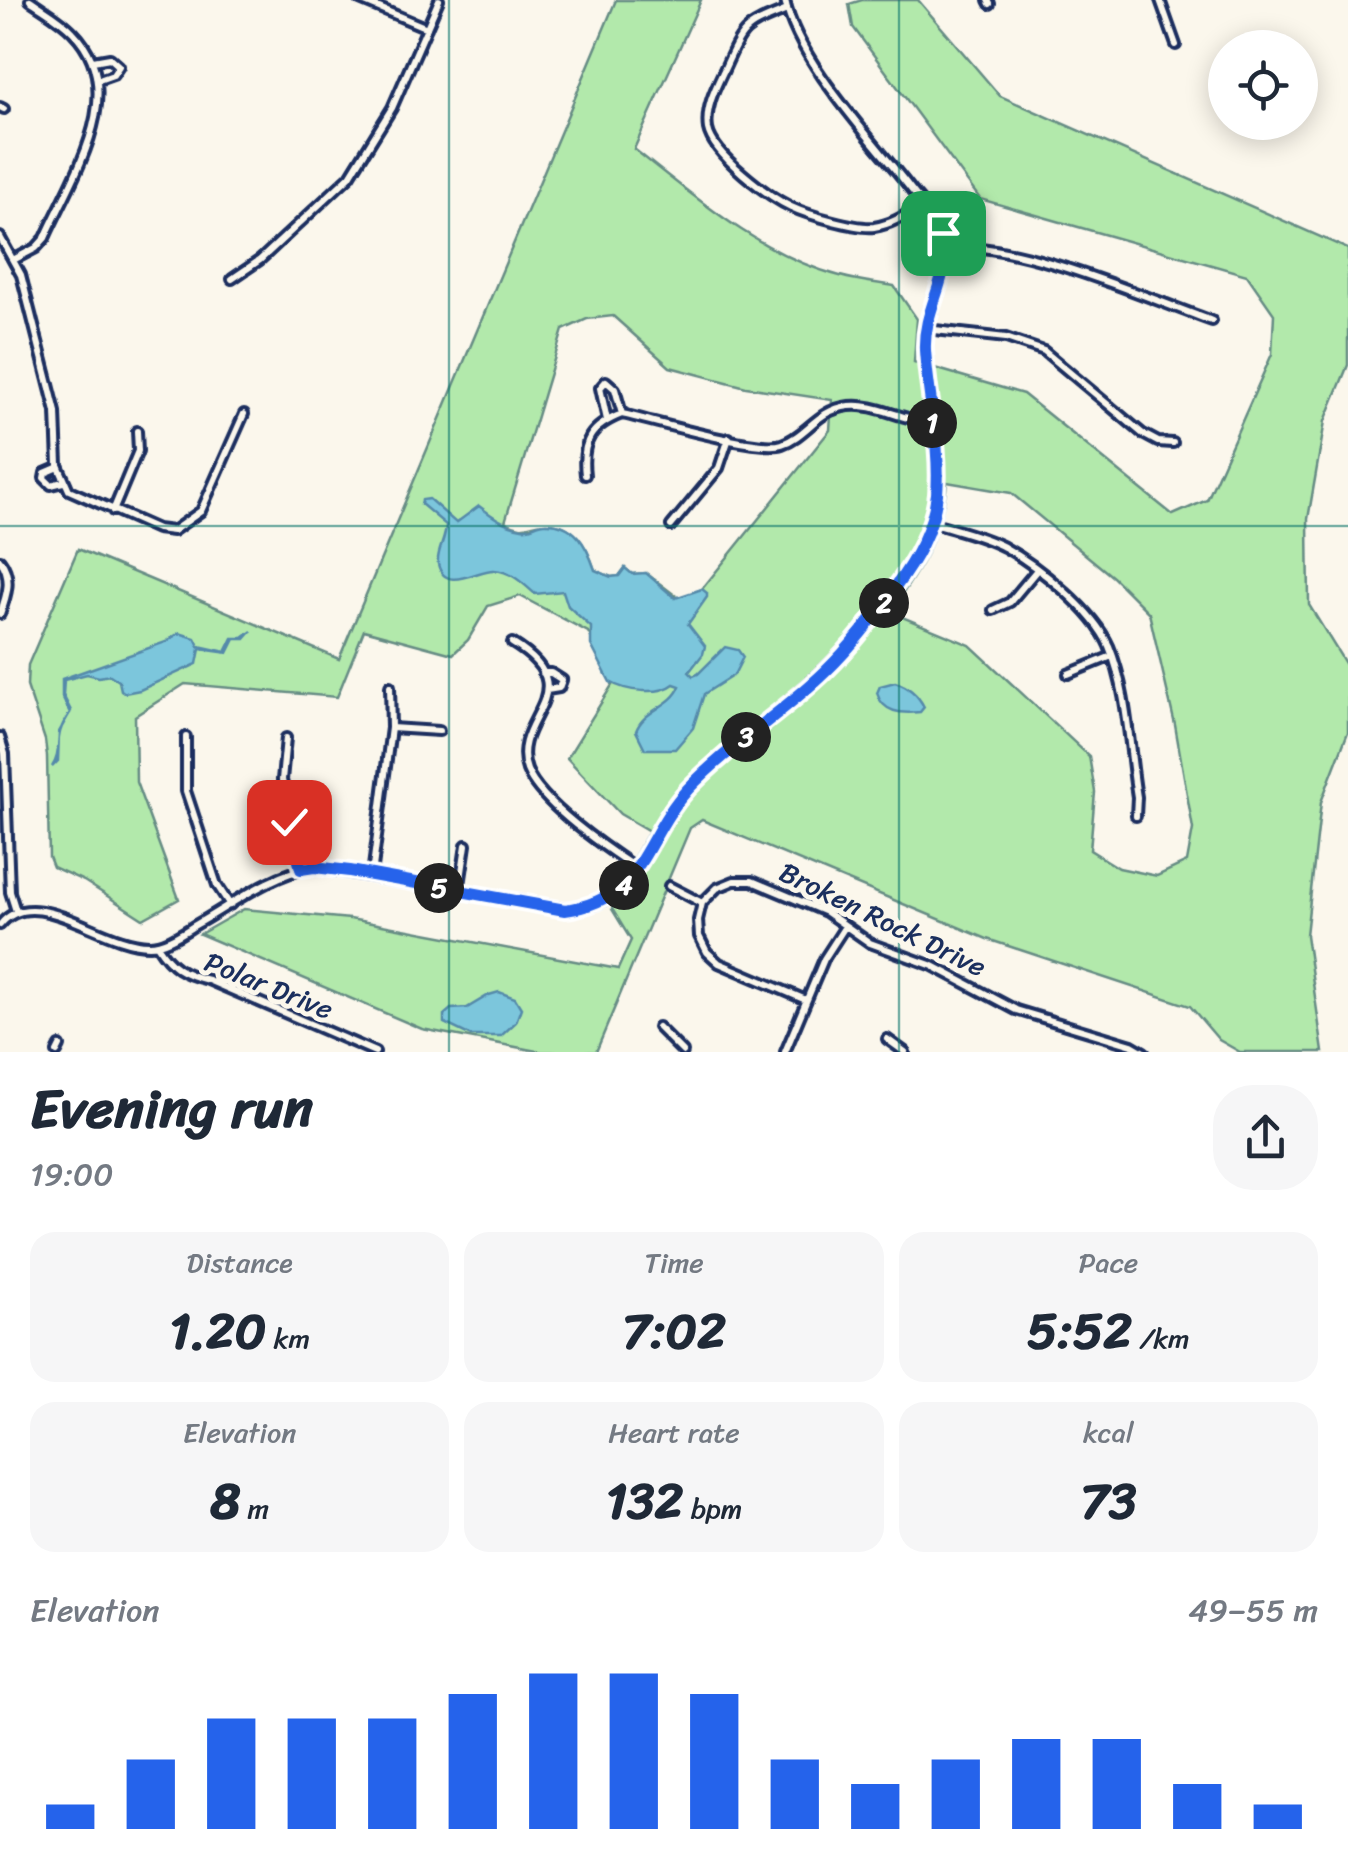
<!DOCTYPE html>
<meta charset="utf-8">
<style>
body{margin:0;font-family:Sriracha,sans-serif;background:#f6f6f7;color:#1f2937;height:100vh;display:flex;flex-direction:column;font-size:38px;white-space:nowrap}
*{box-sizing:border-box;margin:0}
p{font-size:32px;color:#747a83}
.icon{flex:none;width:55px;height:55px;fill:none;stroke:currentColor;stroke-width:2;stroke-linecap:round;stroke-linejoin:round}
.map{position:relative;height:1052px;overflow:hidden}
.side{display:flex;flex-direction:column;background:#fff;flex:1}
.side>*{flex:none}
.fabs{position:absolute;left:1208px;top:30px;display:grid;gap:20px}
.fabs a{display:grid;place-items:center;width:110px;height:110px;border-radius:50%;background:#fff;box-shadow:0 5px 25px #0003;font-size:50px}
.pin{position:absolute;display:grid;place-items:center;width:85px;height:85px;color:#fff;margin:-42px;border-radius:20px;box-shadow:0 5px 15px #0006}
.km{position:absolute;width:50px;height:50px;margin:-25px;border-radius:50%;background:#222;color:#fff;font-size:28px;line-height:50px;text-align:center}
.round{display:grid;place-items:center;flex:none;width:105px;height:105px;border-radius:40px;background:#f6f6f7}
.head{display:flex;align-items:center;justify-content:space-between;height:170px;padding:0 30px}
h1{font-size:55px;font-weight:800;line-height:75px}
.stats{display:grid;grid-template-columns:repeat(3,1fr);gap:15px;height:170px;padding:10px 30px}
.stats div{display:grid;align-content:center;border-radius:25px;background:#f6f6f7;text-align:center}
.stats b{font-size:50px;font-weight:800}
.stats small{font-size:28px;font-weight:400}
.stats p{font-size:28px}
.chart{height:280px;padding:20px 30px}
.chart p{display:flex;justify-content:space-between}
.chart svg{width:100%;height:180px;margin-top:10px;stroke:#2563eb;stroke-width:6}
.map>svg:first-child{display:block}
.green{fill:#b2e9ab;stroke:#668c84;stroke-width:2.5;fill-rule:evenodd}
.water{fill:#7cc6dc;stroke:#558aaa;stroke-width:2.5}
.lines{fill:none;stroke-linecap:round;stroke-linejoin:round}
.minor-casing{stroke:#1b2f5e;stroke-width:14}
.minor{stroke:#fbf7ec;stroke-width:6}
.route-casing{stroke:#fff;stroke-width:20}
.route{stroke:#2563eb;stroke-width:12}
.grid{fill:none;stroke:#0f766e;stroke-width:2.5;stroke-opacity:0.55}
.labels{text-anchor:middle;stroke-width:10;stroke-linejoin:round;paint-order:stroke}
.street-label{font-size:28px;fill:#1b2f5e;stroke:#fbf7ec}
</style>
<div class="map">
<svg width="1348" height="1052" viewBox="0 0 1348 1052">
<rect width="100%" height="100%" fill="#fbf7ec"/>
<filter id="ink" filterUnits="userSpaceOnUse"><feTurbulence type="fractalNoise" baseFrequency=".01" numOctaves="2"/><feDisplacementMap in="SourceGraphic" scale="20" xChannelSelector="R" yChannelSelector="G"/><feConvolveMatrix kernelMatrix="1 2 1 2 8 2 1 2 1" color-interpolation-filters="sRGB"/></filter>
<g filter="url(#ink)">
<!-- green -->
<path class="green" d="M616 0H701L634 149C695 197 763 256 840 276 857 281 876 283 894 286L917 319 914 362 1023 394 1173 515 1207 500 1272 354 1274 314 1247 275 980 199 853 27 849 4 862 0H918L1000 96 1348 249V365L1325 421 1308 519 1309 605 1348 668V732L1321 802 1306 935 1323 1052H1240L1219 1040 1190 1006 987 939 702 820 690 828 596 1052H542L422 1029 200 934 244 909 350 919 618 969 631 940 612 909C618 880 635 857 649 831L620 814 567 758 614 682 588 632 520 596 488 606 468 640 453 654 364 630 337 697 185 684 135 716 136 782 179 899 143 919 84 881 53 867 49 857 47 756 45 740 27 686 28 665 78 549 339 659ZM613 316 670 367 746 387 832 400 830 430 702 589 680 599 646 573 632 574 625 568 619 576 611 577 595 570C587 546 574 521 544 523 524 525 528 532 505 522L563 330 587 319ZM947 482 1011 493 1114 578 1149 613 1175 725 1193 829 1187 862 1157 876 1119 868 1090 850 1095 792 1089 756 970 645 890 612C921 568 941 536 947 482Z"/>
<!-- water -->
<path class="water" d="M429 499 456 523 479 506C492 516 504 525 522 528 531 530 536 523 545 523 575 522 587 546 595 570L611 577 619 576 625 568 632 574 646 573 675 598 702 589 707 593V597L688 624 705 646 703 654 689 672 693 676 698 674 725 647 738 650 743 657 734 675 704 694 693 728 675 749H645L636 731C644 709 672 707 680 686L674 684C659 696 625 691 610 682L591 645V627L568 606 563 591 535 594C524 584 511 571 494 570 478 569 445 594 438 564 436 552 446 539 446 525L421 504 422 500Z
M252 631 245 639H235L228 653 200 649 197 664 140 690 125 693 121 690 119 681 110 675 99 677 87 674 64 680 63 695 71 711 59 732 58 761 52 767C64 749 51 738 70 713L62 697V679L166 642 179 633 195 638 199 646 226 652 233 638H243Z
M895 682C908 686 918 695 924 707L920 712C901 714 883 713 877 693L880 686Z
M499 992 515 998 521 1008 516 1022 501 1036H471L444 1023V1015L451 1009 467 1008 489 995Z"/>
<g class="lines">
<defs>
<path id="minor" d="M360 0 427 28
M988 0 990 4
M1160 0 1176 45
M787 10C743 28 744 26 724 70 715 89 705 108 708 129 713 155 768 196 791 207 808 215 857 229 874 227 893 224 907 214 923 204
M93 61 110 58 119 66 113 75 99 80
M0 107 4 109
M0 237 21 275 56 412 58 465 69 490 157 529 173 531 201 511 244 414
M946 247C1016 240 1142 296 1212 321
M15 259 36 248 45 238C72 177 131 91 73 32 61 19 44 10 30 0
M232 279 260 260 350 176 392 108 439 0
M926 329 1006 338 1044 351 1143 434 1158 442 1173 443
M607 420 600 388 606 381 615 389 622 414
M59 467 45 473 44 478 51 485 63 482
M585 475C581 441 591 426 622 414 654 421 758 452 782 444 808 435 816 410 849 406 878 403 903 422 932 421
M113 511 138 451 137 431
M931 522C955 530 981 535 1004 547 1038 566 1093 610 1109 646 1128 692 1129 749 1137 797L1136 816
M671 526 719 468 729 438
M0 560C13 577 7 595 0 614
M993 610 1010 602 1036 571
M512 643C591 691 508 719 527 770 540 803 607 849 636 868
M543 673H551L562 680 559 688 547 690
M1068 674 1112 656
M391 728 439 731
M0 737 5 754 10 892 16 911
M186 737V791L217 885 230 905
M286 738 282 780 301 869
M372 875 391 728 390 686
M669 886 702 903
M459 892 466 845
M0 925C34 882 101 945 149 945 166 945 182 933 197 924 234 903 271 874 314 867L565 909C580 908 595 906 608 898 637 882 659 828 679 800 691 784 706 770 722 757 795 697 929 594 937 492 940 442 924 391 925 341 926 305 959 266 942 231 934 216 921 202 910 188 872 139 797 61 785 0
M157 945C171 967 182 974 208 980L375 1052
M806 1000 719 963 707 952 699 936 698 920 702 903 717 888 734 881H752L826 912 870 943 933 966 1016 1010 1132 1045 1144 1052
M658 1027 683 1052
M887 1039 905 1052
M57 1052 60 1046
M785 1052 824 959 844 928"/>
</defs>
<!-- minor casing -->
<use href="#minor" class="minor-casing"/>
<!-- minor -->
<use href="#minor" class="minor"/>
</g>
</g>
<g class="lines" filter="url(#ink)">
<defs>
<path id="route" d="M289 822 301 869 314 867 350 871 565 910C644 900 642 839 688 789 730 745 783 713 826 671 852 646 873 618 894 589 915 561 933 530 937 494 941 447 928 397 925 350 923 306 953 278 943 233"/>
</defs>
<!-- route casing -->
<use href="#route" class="route-casing"/>
<!-- route -->
<use href="#route" class="route"/>
</g>
<!-- grid -->
<path class="grid" d="M449 0V1052M899 0V1052M0 526H1348"/>
<g class="labels">
<!-- street labels -->
<g class="street-label">
<text transform="translate(883 919) rotate(26)" y="10">Broken Rock Drive</text>
<text transform="translate(269 985) rotate(22)" y="10">Polar Drive</text>
</g>
</g>
</svg>
<div class="fabs">
<a><svg class="icon" aria-label="locate" viewBox="0 0 24 24"><circle cx="12" cy="12" r="6"/><path d="M12 2v4M12 18v4M2 12h4M18 12h4"/></svg></a>
</div>
<div class="pin" style="left:943px;top:233px;background:#1e9e55"><svg class="icon" aria-label="arrive" viewBox="0 0 24 24"><path d="M6 21V4h12l-3 4 3 4H6"/></svg></div>
<div class="pin" style="left:289px;top:822px;background:#d93025"><svg class="icon" aria-label="check" viewBox="0 0 24 24"><path d="M5 12l5 5 9-10"/></svg></div>
<b class="km" style="left:932px;top:423px">1</b>
<b class="km" style="left:884px;top:603px">2</b>
<b class="km" style="left:746px;top:737px">3</b>
<b class="km" style="left:624px;top:885px">4</b>
<b class="km" style="left:439px;top:888px">5</b>
</div>
<section class="side">
<div class="head"><div><h1>Evening run</h1><p>19:00</p></div><a class="round"><svg class="icon" aria-label="share" viewBox="0 0 24 24"><path d="M12 15V3M7 8l5-5 5 5M5 13v7h14v-7"/></svg></a></div>
<div class="stats">
<div><p>Distance</p><b>1.20<small> km</small></b></div>
<div><p>Time</p><b>7:02</b></div>
<div><p>Pace</p><b>5:52<small> /km</small></b></div>
</div>
<div class="stats">
<div><p>Elevation</p><b>8<small> m</small></b></div>
<div><p>Heart rate</p><b>132<small> bpm</small></b></div>
<div><p>kcal</p><b>73</b></div>
</div>
<div class="chart"><p><span>Elevation</span>49–55 m</p>
<svg viewBox="0 0 160 44" preserveAspectRatio="none"><path d="M5 44V38M15 44V27M25 44V17M35 44V17M45 44V17M55 44V11M65 44V6M75 44V6M85 44V11M95 44V27M105 44V33M115 44V27M125 44V22M135 44V22M145 44V33M155 44V38"/></svg>
</div>
</section>
